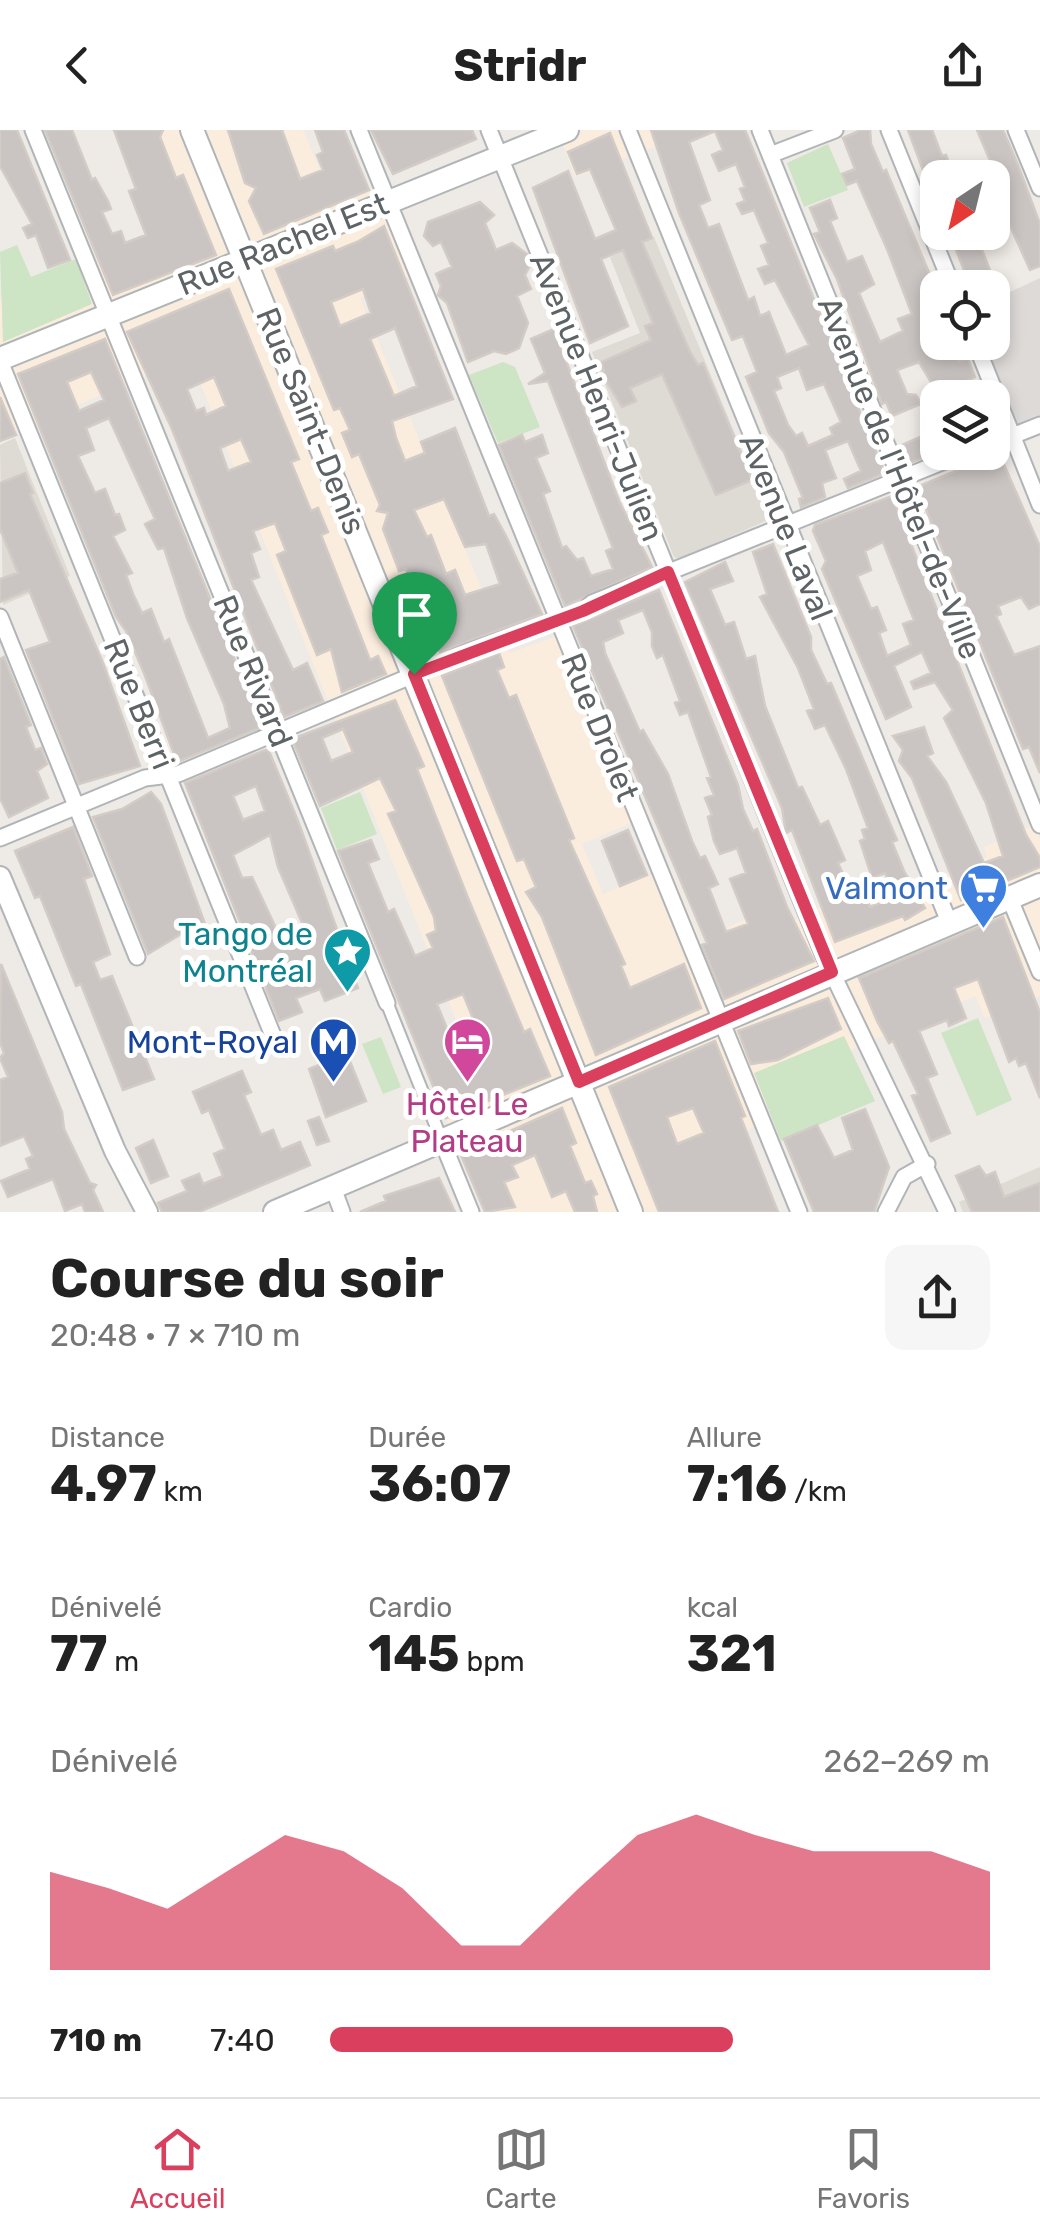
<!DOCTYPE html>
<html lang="fr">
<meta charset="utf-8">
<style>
body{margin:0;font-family:Rubik,sans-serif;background:#f6f6f6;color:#222;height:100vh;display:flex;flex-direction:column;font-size:38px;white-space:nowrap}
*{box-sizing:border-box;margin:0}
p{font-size:32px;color:#767676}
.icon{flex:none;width:55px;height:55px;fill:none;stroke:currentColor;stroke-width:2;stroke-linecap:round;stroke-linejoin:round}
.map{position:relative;height:1082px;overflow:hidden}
.side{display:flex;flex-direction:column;background:#fff;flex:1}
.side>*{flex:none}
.needle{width:65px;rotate:215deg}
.controls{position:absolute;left:920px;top:30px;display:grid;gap:20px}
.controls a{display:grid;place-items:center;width:90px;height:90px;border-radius:20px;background:#fff;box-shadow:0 5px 15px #0003;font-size:50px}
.pin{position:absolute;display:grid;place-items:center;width:85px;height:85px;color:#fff;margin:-102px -42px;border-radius:50% 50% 50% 0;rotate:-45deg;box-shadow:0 0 10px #0007}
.pin .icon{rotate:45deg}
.round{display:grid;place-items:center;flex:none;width:105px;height:105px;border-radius:20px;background:#f6f6f6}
.overview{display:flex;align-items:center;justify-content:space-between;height:170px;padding:0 50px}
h1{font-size:55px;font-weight:700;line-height:75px}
.metrics{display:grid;grid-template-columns:repeat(3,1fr);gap:15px;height:170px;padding:10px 50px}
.metrics div{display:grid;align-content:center}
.metrics b{font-size:50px;font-weight:700}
.metrics small{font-size:28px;font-weight:400}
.metrics p{font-size:28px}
.chart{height:280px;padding:20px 50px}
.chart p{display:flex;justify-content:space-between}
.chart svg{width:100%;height:180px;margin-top:10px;fill:#da405d;opacity:.7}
ul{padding:0 50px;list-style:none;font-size:32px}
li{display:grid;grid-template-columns:160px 120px 1fr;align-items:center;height:75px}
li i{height:25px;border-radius:12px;background:#da405d}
header{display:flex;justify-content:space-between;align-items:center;height:130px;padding:0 50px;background:#fff;font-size:45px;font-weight:700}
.menu{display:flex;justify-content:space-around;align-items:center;height:140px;border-top:2px solid #e0e0e0;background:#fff;font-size:28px;color:#767676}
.menu a{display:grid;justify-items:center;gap:5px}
.menu .current{color:#da405d}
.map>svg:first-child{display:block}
.commercial{fill:#fbedde}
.industrial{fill:#dddad8}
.education{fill:#dedad4}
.green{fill:#cde4c5}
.building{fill:#cac5c2;stroke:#d3cbc5;stroke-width:2.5;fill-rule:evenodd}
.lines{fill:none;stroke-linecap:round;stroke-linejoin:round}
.pedestrian-casing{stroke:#b1b5b7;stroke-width:15}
.minor-casing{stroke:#b1b5b7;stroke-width:19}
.tertiary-casing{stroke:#b1b5b7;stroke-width:24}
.secondary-casing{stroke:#b0b5b7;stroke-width:26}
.pedestrian{stroke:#fff;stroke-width:11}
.minor{stroke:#fff;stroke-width:15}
.tertiary{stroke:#fff;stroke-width:20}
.secondary{stroke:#fff;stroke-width:22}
.route-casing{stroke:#fff;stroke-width:20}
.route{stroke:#da405d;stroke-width:12}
.labels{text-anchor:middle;stroke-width:10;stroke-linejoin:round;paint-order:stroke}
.street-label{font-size:32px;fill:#5e6365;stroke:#fff}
.shop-label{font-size:32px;fill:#366cbe;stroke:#fff;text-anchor:end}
.culture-label{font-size:32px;fill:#0d838f;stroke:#fff;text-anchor:end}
.transit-label{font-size:32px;fill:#164399;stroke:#fff;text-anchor:end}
.hotel-label{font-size:32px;fill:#b23c85;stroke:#fff}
</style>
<header><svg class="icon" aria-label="back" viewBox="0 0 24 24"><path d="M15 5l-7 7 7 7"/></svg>Stridr<svg class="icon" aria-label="share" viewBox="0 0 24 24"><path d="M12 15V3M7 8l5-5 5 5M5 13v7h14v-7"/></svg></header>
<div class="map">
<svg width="1040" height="1082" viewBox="0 0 1040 1082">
<rect width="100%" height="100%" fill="#eeeae6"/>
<!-- commercial -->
<path class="commercial" d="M116 0H303L334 73 376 58 411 146 360 168 488 474 510 523 568 502 649 686 582 714 603 764 670 737 713 842 741 830 728 797 764 782 781 797 875 750 885 769 987 727 984 717 1034 695 1040 709V866L985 888 975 866 765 957 768 990 710 1018 737 1082H487L425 939 468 920 190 227 0 308V169L160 108Z
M558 0H701L575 47Z"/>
<!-- industrial -->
<path class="industrial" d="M1040 148V288L1013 301 980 213 992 212 993 170Z"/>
<!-- education -->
<path class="education" d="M654 107 770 389 679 429 674 427 592 222 640 203 610 127Z
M15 308 70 446 3 475 0 315Z
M1040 1037V1082H963L959 1072Z"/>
<!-- green -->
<path class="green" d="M828 14 848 60 804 77 787 33Z
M17 115 31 147 76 129 92 174 3 212 0 122Z
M503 232 515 237 540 297 498 313 469 245Z
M360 662 377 704 337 720 321 678Z
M978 888 1012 970 977 986 941 903Z
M844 906 875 971 781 1011 754 943Z
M381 907 401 957 383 964 362 914Z"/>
<!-- building -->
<path class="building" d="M0 0H17L70 130 48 138 36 105 28 108 23 98 32 94 0 36Z
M45 0H72L92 50 95 48 108 71 111 79 102 82 112 104 121 101 125 113 146 105 129 61 136 59 114 0H163L160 7 176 48 183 45 216 125 113 165Z
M228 0H282L300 49 323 40 317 25 323 22 315 0H344L369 60 264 104 249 71 256 58 245 53Z
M371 0H472L476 9 393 44Z
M651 0H745L885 343 848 358 844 349 861 341 848 311 825 320 836 348 822 353 825 367 801 377 799 369 803 368 784 322 769 303 746 247 757 242 743 206 732 210 679 83ZM715 1 723 20 712 25 719 41 736 34 745 57 740 59 745 71 737 74 742 84 754 80 768 113 761 116 769 135 758 139 765 154 775 150 809 215 786 225 769 182 760 186 754 167 748 170 719 94 708 98 699 75 710 70 689 12ZM799 238 807 260 824 254 841 292 830 298 833 305 808 316 802 303 796 306 788 295 774 261 781 258 777 247Z
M861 0H870L871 14 883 42 886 40 938 164V212H951L959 231 968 229 975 247 938 264V322L907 334 900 316 936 300 922 266 937 262 919 232 897 240 907 264 916 265 921 274 892 286 886 272 882 274 837 149 814 104 820 102 810 78 830 70 837 88 830 91 847 132 862 126 874 154 859 163 880 212 903 201 898 189 912 184 887 119 857 51 847 55 842 44 855 39 843 8Z
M908 0H932L942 26 946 25 950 36 961 32 967 48H938V80Z
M977 0H1003L1018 35 1040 94V136L1030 140 1003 80 992 84 997 47Z
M610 3 652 108 642 112 690 222 698 235 703 233 752 350 716 365 662 244 630 258 636 271 622 277 605 249 602 232 651 210 645 196 653 193 623 120 601 129 628 196 590 213 533 58 568 41 595 109 616 100 590 39 577 44 568 22Z
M480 72 494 85 485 93 496 120 512 113 527 124 531 134 525 145 531 159 517 166 528 193 519 218 506 224 494 221 468 232 447 173 438 165 441 156 436 144 452 137 441 112 433 116 424 106 428 92Z
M384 96 453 269 392 291 396 308 405 331 425 323 421 312 455 298 489 386 494 384 506 406 542 484 440 522 434 510 428 513 416 484 424 482 418 467 406 439 399 441 383 399 388 383 377 381 380 375 359 324 352 327 342 303 350 300 340 278 334 280 276 139 333 116 335 121 357 112ZM363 159 371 183 340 196 331 172ZM395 198 417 256 394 266 370 209ZM444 369 465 417 486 414 500 454 465 465 455 440 446 444 431 405 427 407 414 380Z
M949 102H975L997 158H971Z
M229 159 299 329 291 332 311 381 318 378 328 402 321 405 361 507 370 530 378 526 386 544 342 562 331 519 317 525 277 425 286 421 275 393 253 401 260 419 251 423 259 447 251 450 293 540 307 533 323 571 284 587 172 299 127 202ZM214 247 226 276 206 285 204 278 196 281 187 259ZM241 309 251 332 228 341 220 318Z
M554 199 619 371 652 437 565 476 499 315 522 305 525 312 542 305 548 323 536 328 550 361 543 364 562 418 566 416 577 430 583 428 591 446 613 439 606 421 613 418 548 251 528 254 545 243 531 209Z
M105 209 262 597 177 632 144 543 126 501 116 487 18 244ZM91 242 104 270 79 281 67 252ZM109 288 155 389 145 394 158 419 164 418 187 488 224 574 230 598 208 608 169 509 164 512 151 479 142 483 133 464 126 445 132 443 113 406 125 400 119 384 115 385 105 359 95 363 78 326 94 320 86 298Z
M0 267 16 305 0 311Z
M999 323 1040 417V474L1029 479 1021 467 998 476 1001 484 996 486 1014 525 1040 516V643L1029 617 1023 619 917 357Z
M25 343 33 363 30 364 103 533 140 636 79 654 26 520 50 512 29 460 0 472V449L18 443 0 399V353Z
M892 366 1026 705 1040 728V737L961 770 912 648 899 631 903 620 893 606 924 597 933 623 927 626 946 652 984 733 1003 726 986 673 944 588 953 580 935 552 914 559 911 552 931 543 922 522 894 536 911 577 886 589 822 439 826 431 813 401 815 395ZM883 412 914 490 903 494 911 515 887 526 879 503 886 500 877 477 871 479 857 446 871 440 865 421Z
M773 414 811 507V520L827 554 831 553 897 710 892 712 904 741 925 778 905 790 903 786 835 812 792 700 786 703 782 678 685 452 725 432 733 451 710 459 725 495 734 492 746 529 755 526 765 576 798 658 802 657 820 695 828 691 845 730 838 733 854 768 865 763 870 777 895 767 885 743 872 748 860 711 865 709 862 700 868 698 846 639 825 595 815 599 807 581 814 579 798 538 760 467 767 464 753 422Z
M659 460 738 655 743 679 753 701 757 699 787 777 814 831 724 869 702 815 707 813 573 496ZM643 480 652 502V516L657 528 663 525 680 571 675 573 680 585 688 582 711 647 707 648 714 665 705 668 712 685 708 687 714 711 720 724 737 718 746 743 730 749 748 794 726 802 709 758 718 754 705 726 700 728 692 711 668 644 643 600 640 602 605 523 603 512 623 503 618 490Z
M499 523 504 537 497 540 509 568 516 565 574 708 569 710 625 834 621 836 630 858 684 834 701 878 596 925 542 787 526 762 536 757 524 729 517 731 442 546Z
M4 527 31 595 26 597 35 620 41 618 47 634 37 641 48 668 9 687 0 668V529Z
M395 570 424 636 417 639 468 768 524 902 530 899 550 946 446 988 338 721 371 710 379 729 368 733 388 782 394 779 415 826 433 818 427 805 436 801 434 787 388 684 396 681 380 648 320 676 292 609ZM343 599 353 622 331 631 322 608ZM463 864 474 891 448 901 437 874Z
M265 620 269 621 298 691 358 858 325 871 320 859 296 868 302 882 279 891 185 653ZM256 656 265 681 243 690 233 666ZM270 705 278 737 306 802 282 811 252 747 242 748 233 725Z
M151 662 161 674 208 802 186 810 183 803 148 824 93 687 122 679Z
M73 697 92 746 84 749 110 824 93 832 100 850 112 846 154 949 123 960 81 854 76 856 40 766 35 768 15 721Z
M628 700 647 745 620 756 602 711Z
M1003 787 1040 883V968L1026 933 1019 936 1016 928 1009 932 978 849 954 858 966 888 949 896 947 890 919 901 937 944 927 948 950 1003 931 1011 912 966 918 964 893 911 889 913 877 891 859 848Z
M1 834 62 982 64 999 90 1053 96 1055 93 1060 103 1082H85L82 1074 65 1081 53 1049 8 1067 1 1051 30 1039 26 1029 33 1026 24 1006 0 1016V950L8 947 0 928 4 923 0 912Z
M828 868 841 899 778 930 751 934 738 901Z
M715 911 745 986 741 988 778 1082H659L609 957ZM693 978 704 1003 677 1014 667 987Z
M347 924 366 971 326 987 309 939Z
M242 941 251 962 244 965 261 1005 273 1000 281 1020 300 1012 310 1035 199 1082H162L158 1073 187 1061 182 1051 199 1044 203 1054 223 1046 214 1024 225 1019 209 980 202 983 193 962Z
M562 978 576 1013 570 1016 585 1053 591 1051 597 1064 593 1066 597 1082H575L566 1061 552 1067 535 1025 512 1035 518 1047 504 1052 515 1077 485 1082 460 1023Z
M865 979 889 1037 874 1082H814L784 1009 817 995 834 1028 853 1020 842 988Z
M319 987 329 1011 317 1015 308 991Z
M153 1010 168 1046 151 1053 136 1018Z
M979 1036 986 1046 995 1042 1004 1067 1040 1053V1082H972L956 1046Z
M439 1048 455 1082H360L386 1071 384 1066Z"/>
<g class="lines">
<defs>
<path id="pedestrian" d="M387 873 442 1011"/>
<path id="minor" d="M33 0 387 873
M359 0 799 1082
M489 0 823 824 947 1082
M628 0 949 792
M760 0 1040 695
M889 0 953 158
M1016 0 1040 58
M770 25 835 0
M975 212 1040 375
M0 231 278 918
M992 314 1040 295
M0 487 137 827
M0 708 145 648 178 644 468 522 583 481 592 473 967 322
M1009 767 1040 842
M442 1011 471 1082
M333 1058 342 1082
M886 1082 904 1047 927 1034"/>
<path id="tertiary" d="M0 747 115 1021 147 1082"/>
<path id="secondary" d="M192 0 631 1082
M0 229 567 0
M275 1082 1040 755"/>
</defs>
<!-- pedestrian casing -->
<use href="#pedestrian" class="pedestrian-casing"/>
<!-- minor casing -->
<use href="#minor" class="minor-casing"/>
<!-- tertiary casing -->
<use href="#tertiary" class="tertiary-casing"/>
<!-- secondary casing -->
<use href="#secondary" class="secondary-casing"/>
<!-- pedestrian -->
<use href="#pedestrian" class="pedestrian"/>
<!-- minor -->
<use href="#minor" class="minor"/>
<!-- tertiary -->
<use href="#tertiary" class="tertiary"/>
<!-- secondary -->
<use href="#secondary" class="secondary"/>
</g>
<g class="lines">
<defs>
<path id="route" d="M668 442 832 842 579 952 414 544 583 481Z"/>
</defs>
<!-- route casing -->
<use href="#route" class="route-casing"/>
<!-- route -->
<use href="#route" class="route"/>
</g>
<!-- icons -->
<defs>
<symbol id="supermarket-pin" viewBox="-11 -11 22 30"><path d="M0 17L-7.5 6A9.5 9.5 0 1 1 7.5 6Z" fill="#3f7fe0" stroke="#fff"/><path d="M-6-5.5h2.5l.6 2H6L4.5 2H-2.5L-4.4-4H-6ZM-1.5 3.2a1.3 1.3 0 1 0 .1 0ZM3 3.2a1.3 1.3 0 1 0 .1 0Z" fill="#fff"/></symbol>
<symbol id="sight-pin" viewBox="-11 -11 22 30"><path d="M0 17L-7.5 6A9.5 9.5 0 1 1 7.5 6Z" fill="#0f9aa8" stroke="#fff"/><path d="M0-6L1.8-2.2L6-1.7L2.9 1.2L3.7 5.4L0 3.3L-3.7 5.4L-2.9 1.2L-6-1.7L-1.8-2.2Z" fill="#fff"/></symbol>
<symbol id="metro-pin" viewBox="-11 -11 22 30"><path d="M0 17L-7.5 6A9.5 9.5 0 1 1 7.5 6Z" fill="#1a4fb4" stroke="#fff"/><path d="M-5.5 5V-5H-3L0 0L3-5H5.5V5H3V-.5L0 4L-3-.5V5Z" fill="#fff"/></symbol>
<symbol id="hotel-pin" viewBox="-11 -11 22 30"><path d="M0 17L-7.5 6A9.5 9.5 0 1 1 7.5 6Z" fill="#d1479c" stroke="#fff"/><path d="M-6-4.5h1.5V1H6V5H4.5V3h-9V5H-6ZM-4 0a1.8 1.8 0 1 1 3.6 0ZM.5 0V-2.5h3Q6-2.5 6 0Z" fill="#fff"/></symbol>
</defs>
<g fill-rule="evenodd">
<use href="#supermarket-pin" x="956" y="730" width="55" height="75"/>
<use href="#sight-pin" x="320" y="794" width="55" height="75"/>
<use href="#metro-pin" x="306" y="884" width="55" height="75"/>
<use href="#hotel-pin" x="440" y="884" width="55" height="75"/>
</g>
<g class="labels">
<!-- street labels -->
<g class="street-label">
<text transform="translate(283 114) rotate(-22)" y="11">Rue Rachel Est</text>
<text transform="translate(597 267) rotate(68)" y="11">Avenue Henri-Julien</text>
<text transform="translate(311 291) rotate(68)" y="11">Rue Saint-Denis</text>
<text transform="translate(900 348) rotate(68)" y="11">Avenue de l'Hôtel-de-Ville</text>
<text transform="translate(786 397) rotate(68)" y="11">Avenue Laval</text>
<text transform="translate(253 541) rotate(68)" y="11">Rue Rivard</text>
<text transform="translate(139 574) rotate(68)" y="11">Rue Berri</text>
<text transform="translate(600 597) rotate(68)" y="11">Rue Drolet</text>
</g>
<!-- shop labels -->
<g class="shop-label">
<text x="948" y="769">Valmont</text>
</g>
<!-- culture labels -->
<g class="culture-label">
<text x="313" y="815">Tango de<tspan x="313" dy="37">Montréal</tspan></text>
</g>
<!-- transit labels -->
<g class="transit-label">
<text x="298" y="923">Mont-Royal</text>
</g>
<!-- hotel labels -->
<g class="hotel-label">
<text x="467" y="985">Hôtel Le<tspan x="467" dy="37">Plateau</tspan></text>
</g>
</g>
</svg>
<div class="controls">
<a><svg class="needle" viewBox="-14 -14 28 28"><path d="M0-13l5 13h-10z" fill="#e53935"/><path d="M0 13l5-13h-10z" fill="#767676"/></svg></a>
<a><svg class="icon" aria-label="locate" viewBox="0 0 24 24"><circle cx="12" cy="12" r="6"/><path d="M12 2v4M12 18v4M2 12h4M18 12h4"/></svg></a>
<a><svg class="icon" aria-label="layers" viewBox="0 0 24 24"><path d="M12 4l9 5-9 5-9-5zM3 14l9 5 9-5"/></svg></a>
</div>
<div class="pin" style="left:414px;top:544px;background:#1e9e55"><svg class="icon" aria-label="arrive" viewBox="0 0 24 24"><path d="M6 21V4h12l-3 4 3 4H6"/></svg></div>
</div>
<section class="side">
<div class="overview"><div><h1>Course du soir</h1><p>20:48 · 7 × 710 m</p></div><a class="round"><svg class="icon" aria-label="share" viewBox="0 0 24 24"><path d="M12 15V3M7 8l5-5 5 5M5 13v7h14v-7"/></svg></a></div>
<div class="metrics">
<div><p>Distance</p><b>4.97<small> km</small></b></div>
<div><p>Durée</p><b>36:07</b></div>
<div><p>Allure</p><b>7:16<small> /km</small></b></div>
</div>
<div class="metrics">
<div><p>Dénivelé</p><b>77<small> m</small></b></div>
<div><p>Cardio</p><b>145<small> bpm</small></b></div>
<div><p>kcal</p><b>321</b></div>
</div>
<div class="chart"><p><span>Dénivelé</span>262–269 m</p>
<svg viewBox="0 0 160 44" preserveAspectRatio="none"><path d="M0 44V20L10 24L20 29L30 20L40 11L50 15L60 24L70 38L80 38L90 24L100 11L110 6L120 11L130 15L140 15L150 15L160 20V44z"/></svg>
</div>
<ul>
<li><b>710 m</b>7:40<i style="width:61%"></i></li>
</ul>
</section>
<nav class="menu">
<a class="current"><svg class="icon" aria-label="home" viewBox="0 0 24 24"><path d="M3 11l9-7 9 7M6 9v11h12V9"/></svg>Accueil</a>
<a><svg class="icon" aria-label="map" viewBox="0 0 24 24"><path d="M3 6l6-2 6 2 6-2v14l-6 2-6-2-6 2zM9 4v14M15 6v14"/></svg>Carte</a>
<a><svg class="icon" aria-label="saved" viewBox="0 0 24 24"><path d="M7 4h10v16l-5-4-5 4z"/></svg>Favoris</a>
</nav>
